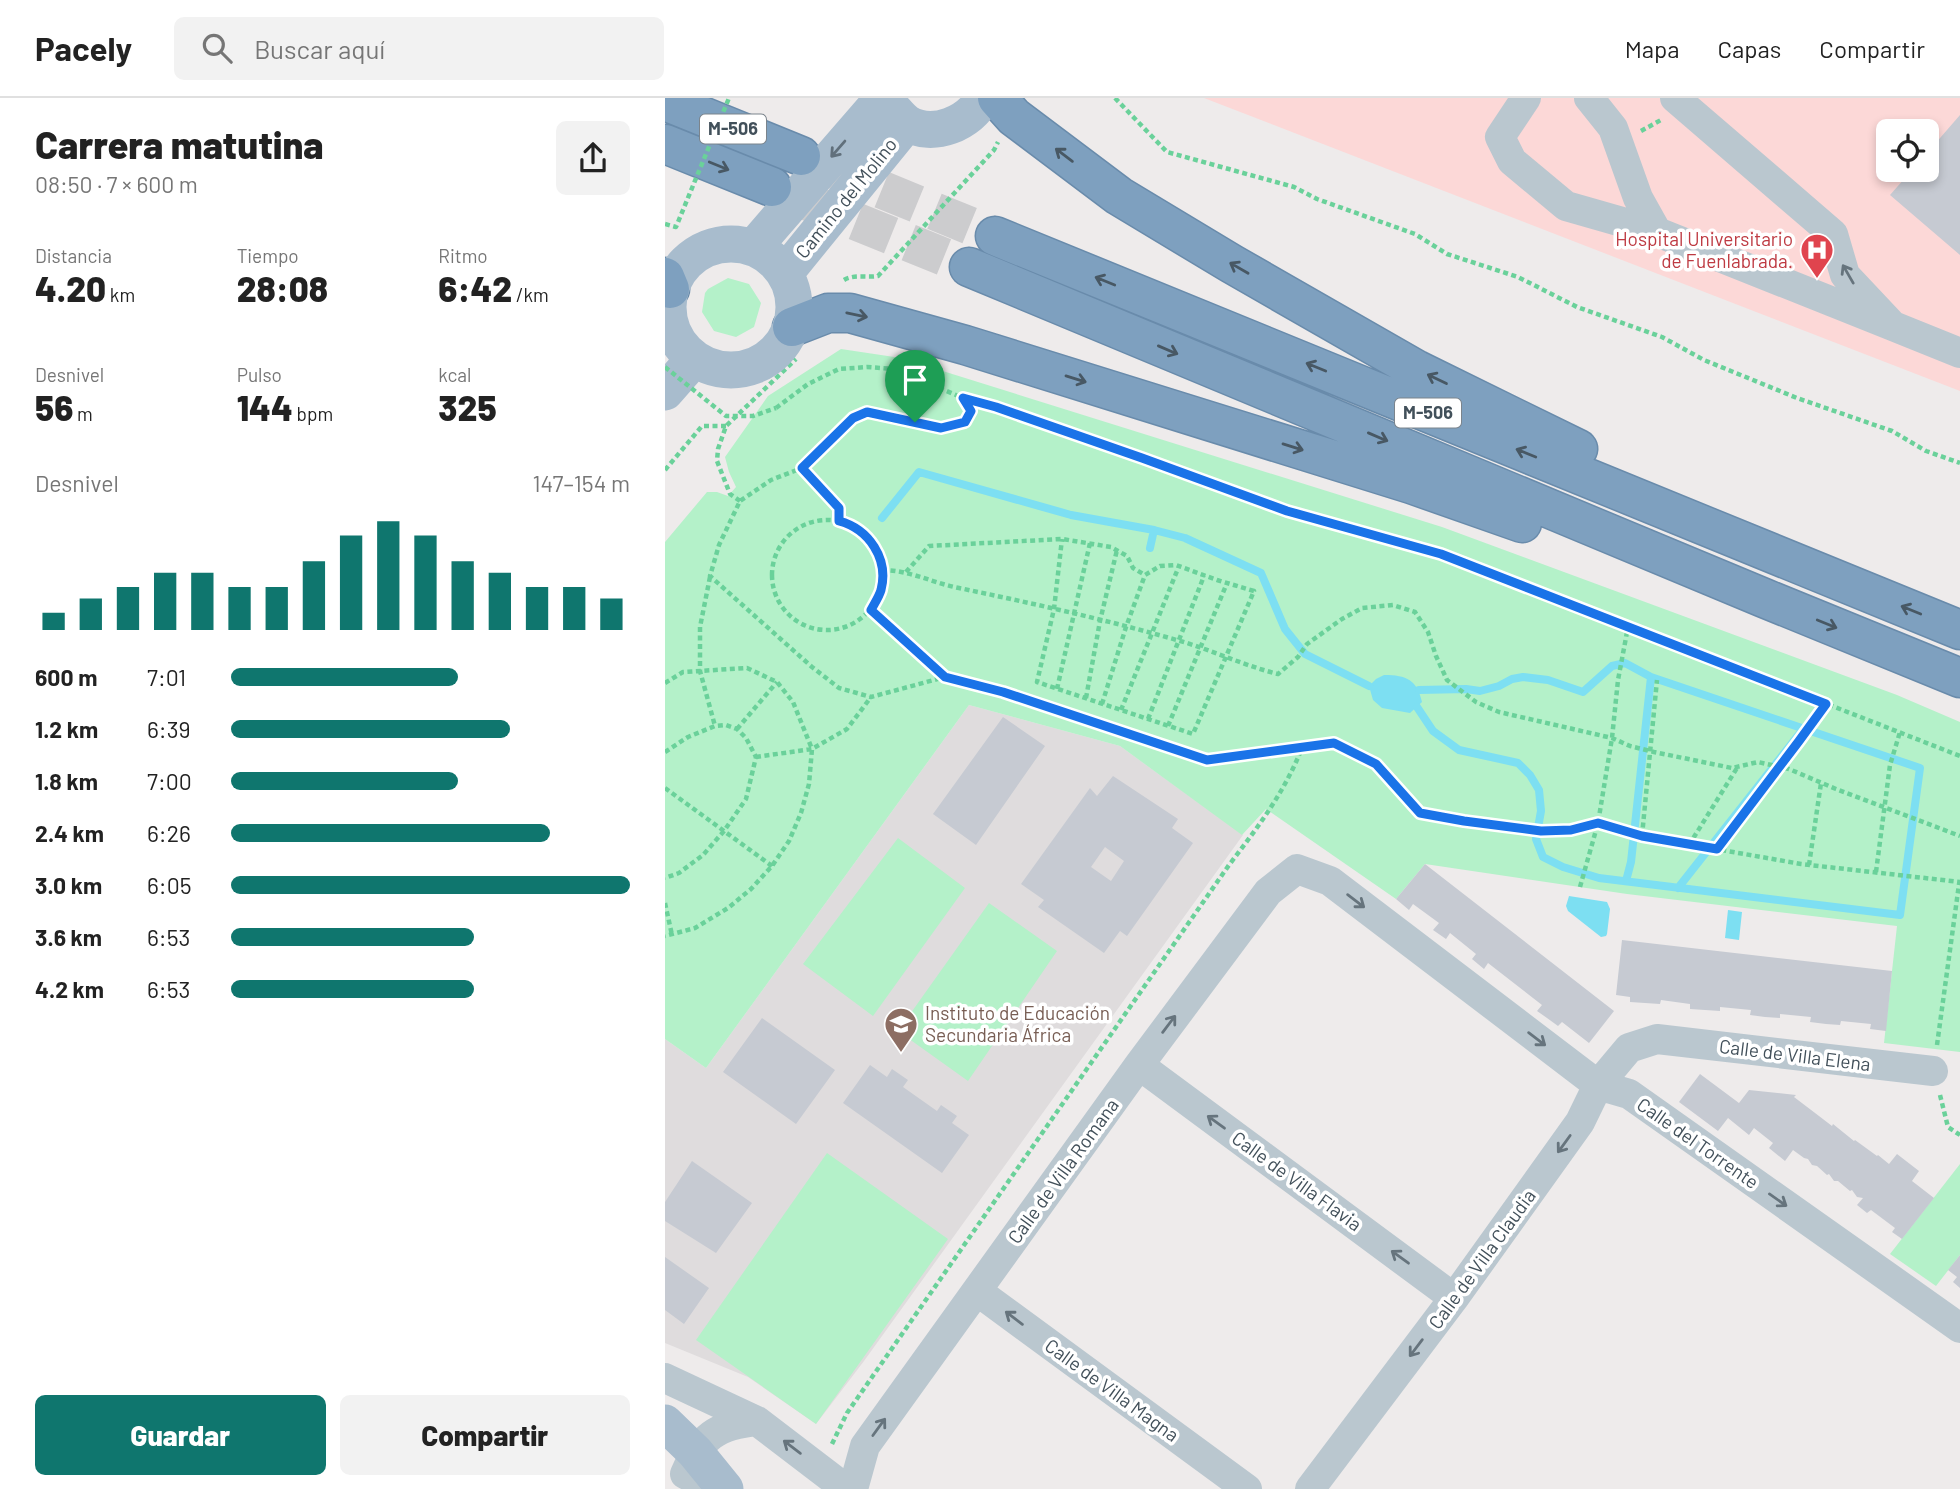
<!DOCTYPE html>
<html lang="es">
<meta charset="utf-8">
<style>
body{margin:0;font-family:Barlow,sans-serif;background:#f2f2f2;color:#222;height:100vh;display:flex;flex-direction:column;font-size:26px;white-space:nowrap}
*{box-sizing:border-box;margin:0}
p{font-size:23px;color:#767676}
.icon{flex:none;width:38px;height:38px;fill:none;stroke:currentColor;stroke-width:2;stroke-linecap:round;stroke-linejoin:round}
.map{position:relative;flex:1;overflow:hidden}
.details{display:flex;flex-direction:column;background:#fff;width:665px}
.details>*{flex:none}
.fabs{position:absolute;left:1211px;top:21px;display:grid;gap:14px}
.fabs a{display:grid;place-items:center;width:63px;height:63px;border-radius:10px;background:#fff;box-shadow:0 4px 10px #0003;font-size:35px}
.pin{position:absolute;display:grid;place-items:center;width:60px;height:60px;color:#fff;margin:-72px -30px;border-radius:50% 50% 50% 0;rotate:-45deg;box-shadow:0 0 7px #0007}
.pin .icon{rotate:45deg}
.round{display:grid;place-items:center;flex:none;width:74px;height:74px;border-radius:10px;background:#f2f2f2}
.overview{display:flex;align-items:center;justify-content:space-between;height:119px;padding:0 35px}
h1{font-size:38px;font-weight:800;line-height:52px}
.figures{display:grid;grid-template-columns:repeat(3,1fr);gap:10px;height:119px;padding:7px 35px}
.figures div{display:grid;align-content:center}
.figures b{font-size:35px;font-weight:800}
.figures small{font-size:19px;font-weight:400}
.figures p{font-size:19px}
.chart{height:196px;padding:14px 35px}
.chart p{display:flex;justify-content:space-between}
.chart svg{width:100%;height:126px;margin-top:7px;stroke:#0f766e;stroke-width:6}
.cta{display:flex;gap:14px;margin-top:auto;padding:14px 35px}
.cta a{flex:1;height:80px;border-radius:10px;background:#0f766e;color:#fff;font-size:28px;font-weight:800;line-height:80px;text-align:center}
.cta a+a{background:#f2f2f2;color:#222}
ul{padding:0 35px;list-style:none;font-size:23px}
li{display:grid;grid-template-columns:112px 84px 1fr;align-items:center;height:52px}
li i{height:18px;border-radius:9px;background:#0f766e}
header{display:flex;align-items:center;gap:42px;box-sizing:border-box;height:98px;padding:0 35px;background:#fff;border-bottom:2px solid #e0e0e0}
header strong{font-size:33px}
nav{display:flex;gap:38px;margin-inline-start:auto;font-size:24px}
.search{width:490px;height:63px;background:#f2f2f2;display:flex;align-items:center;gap:18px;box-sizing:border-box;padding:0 24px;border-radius:10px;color:#767676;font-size:26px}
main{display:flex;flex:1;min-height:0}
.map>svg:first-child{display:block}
.education{fill:#dfdcdd}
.medical{fill:#fcd8d7;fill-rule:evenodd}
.green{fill:#b4f1c9}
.water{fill:#7ddff2}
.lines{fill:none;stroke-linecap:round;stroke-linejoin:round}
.stream{stroke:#7ddff2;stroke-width:8}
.building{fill:#c6cad2;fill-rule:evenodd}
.highway-tunnel{stroke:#ccccce;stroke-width:38;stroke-dasharray:38 19;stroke-linecap:butt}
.highway-casing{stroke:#698bab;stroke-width:41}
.path{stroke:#6ad19a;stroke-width:4.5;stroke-dasharray:5 3.5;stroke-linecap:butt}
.minor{stroke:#bac7cf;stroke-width:30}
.major{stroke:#a8bccd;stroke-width:37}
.highway{stroke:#7ea0bf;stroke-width:38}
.path-bridge{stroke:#6ad19a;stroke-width:4.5;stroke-dasharray:5 3.5;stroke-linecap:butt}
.oneway{stroke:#61707c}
.oneway2{stroke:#485864}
.oneway3{stroke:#66747d}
.route-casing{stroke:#fff;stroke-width:14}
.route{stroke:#1a73e8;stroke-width:9}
.labels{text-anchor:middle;stroke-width:7;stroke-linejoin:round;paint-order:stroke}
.shield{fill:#fff;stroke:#7b848c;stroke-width:2}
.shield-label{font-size:18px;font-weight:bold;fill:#42505a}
.street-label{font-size:19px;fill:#42505a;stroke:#fff}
.health-label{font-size:19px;fill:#be3a42;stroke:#fff;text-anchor:end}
.education-label{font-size:19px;fill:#785e54;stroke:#fff;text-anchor:start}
</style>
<header>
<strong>Pacely</strong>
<div class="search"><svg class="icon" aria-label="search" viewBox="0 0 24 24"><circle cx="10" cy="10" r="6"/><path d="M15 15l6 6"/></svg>Buscar aquí</div>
<nav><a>Mapa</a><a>Capas</a><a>Compartir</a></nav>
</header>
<main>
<section class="details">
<div class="overview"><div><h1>Carrera matutina</h1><p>08:50 · 7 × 600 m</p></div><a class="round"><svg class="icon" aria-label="share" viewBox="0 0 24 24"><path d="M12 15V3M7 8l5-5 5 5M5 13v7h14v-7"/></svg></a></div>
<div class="figures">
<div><p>Distancia</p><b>4.20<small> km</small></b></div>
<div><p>Tiempo</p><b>28:08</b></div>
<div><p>Ritmo</p><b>6:42<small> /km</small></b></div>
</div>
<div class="figures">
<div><p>Desnivel</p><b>56<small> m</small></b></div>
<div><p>Pulso</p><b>144<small> bpm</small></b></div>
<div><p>kcal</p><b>325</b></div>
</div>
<div class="chart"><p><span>Desnivel</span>147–154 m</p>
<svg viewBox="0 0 160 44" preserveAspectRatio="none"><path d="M5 44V38M15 44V33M25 44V29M35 44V24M45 44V24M55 44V29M65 44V29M75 44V20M85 44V11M95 44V6M105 44V11M115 44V20M125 44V24M135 44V29M145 44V29M155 44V33"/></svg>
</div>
<ul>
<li><b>600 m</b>7:01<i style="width:57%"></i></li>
<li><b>1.2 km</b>6:39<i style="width:70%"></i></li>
<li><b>1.8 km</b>7:00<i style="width:57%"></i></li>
<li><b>2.4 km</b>6:26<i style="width:80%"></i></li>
<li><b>3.0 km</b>6:05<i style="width:100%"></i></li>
<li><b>3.6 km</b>6:53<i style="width:61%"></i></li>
<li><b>4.2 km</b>6:53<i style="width:61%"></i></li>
</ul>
<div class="cta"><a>Guardar</a><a>Compartir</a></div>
</section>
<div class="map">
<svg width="1295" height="1391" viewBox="0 0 1295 1391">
<rect width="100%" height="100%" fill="#eeebeb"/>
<!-- education -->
<path class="education" d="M304 607 455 648 578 737 199 1263 151 1326 83 1279 0 1245V941L41 970Z"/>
<!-- medical -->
<path class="medical" d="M539 0H1295V293ZM1223 33H1262V72H1223Z"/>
<!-- green -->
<path class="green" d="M63 180 84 186 96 205 89 229 71 239 49 233 37 214 40 195 43 191Z
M176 251 236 260 777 429 1232 597 1295 624V954L1219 945 1232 828 962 796 760 766 731 801 601 711 577 737 455 648 304 607 41 970 0 941V444L42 394H52L63 398 71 389 64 374 60 359 103 298Z
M233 740 300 790 208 918 138 866Z
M324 805 392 853 303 983 233 933Z
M162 1055 283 1141 151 1326 31 1242Z
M1295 1066V1157L1271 1188 1225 1156Z"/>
<!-- water -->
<path class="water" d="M719 577C742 577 752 582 757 604L745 615 717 610 708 602 704 588 711 581Z
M904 798 942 804 945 811 942 836 941 838 936 839 903 813 901 808Z
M1063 812 1077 814 1074 842 1060 840Z"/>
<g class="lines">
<!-- stream -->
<path class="stream" d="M217 420 254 374 406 417 489 432 520 440 596 475 620 531 640 556 704 588
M485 450 489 432
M752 609 768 633 794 652 853 665 865 677 874 692 876 713 871 741 878 759 898 769 934 780 1235 817 1255 670 986 579 960 565 947 568 918 594 883 582 858 579 847 581 834 588 815 593 801 591 754 592
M961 783 966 764 986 579
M1013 790 1139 630"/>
</g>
<!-- building -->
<path class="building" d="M1295 17V157L1225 97 1247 72H1262V55Z
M338 619 380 648 311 747 268 716Z
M448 678 513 721 507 730 528 745 462 838 455 833 439 855 373 809 379 802 356 786 425 690 432 698ZM440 749 459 763 446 783 426 769Z
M760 766 949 913 924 945 897 924 893 928 882 920 872 913 877 907 823 865 819 871 807 861 811 856 785 835 781 841 768 832 774 825 748 806 744 812 731 801Z
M957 842 1227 873 1221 933 1205 931 1206 926 1176 923 1175 927 1161 926 1145 924 1146 919 1115 916V920L1100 919 1085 917 1086 912 1055 909V913L1025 911V906L996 902 995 906 965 904V899L951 897Z
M97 920 170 972 131 1026 58 974Z
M205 967 222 979 227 971 243 982 238 989 272 1013 276 1007 292 1018 287 1025 304 1037 277 1075 178 1005Z
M1035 976 1074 1005 1084 992 1131 997 1129 999 1154 1018 1167 1028 1168 1026 1189 1043 1190 1042 1212 1058 1213 1057 1224 1066 1232 1056 1254 1073 1247 1083 1269 1100 1237 1141 1227 1134 1230 1130 1206 1112 1202 1115 1192 1107 1198 1100 1192 1099 1187 1092 1185 1093 1173 1083H1169L1164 1076 1162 1077 1152 1068 1147 1067 1143 1061 1139 1060 1128 1052 1120 1063 1104 1050 1108 1045 1089 1030 1084 1037 1063 1020 1053 1033 1014 1004Z
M27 1063 87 1105 51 1155 0 1123V1104Z
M1295 1157V1190L1288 1184 1292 1179 1283 1172Z
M0 1159 44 1190 19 1226 0 1212Z"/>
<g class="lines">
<!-- highway-tunnel -->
<path class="highway-tunnel" d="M164 70 330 138
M138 102 304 169"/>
<defs>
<path id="highway" d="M332 0 349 19 454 98 567 166 752 272 913 351
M0 3 136 58
M0 46 107 89
M330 138 1295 532
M304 169 1099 500 1295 580
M0 179 5 191
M127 229 163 215H185L300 247 746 386 857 425"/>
</defs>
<!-- highway casing -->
<use href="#highway" class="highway-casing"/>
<!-- path -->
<path class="path" d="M450 0 502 54 629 89 652 101 750 136 782 156 853 179 912 209 997 239 1039 262 1132 300 1227 333 1261 353 1295 365
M976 33 996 22
M179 182C189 176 202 180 213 178L329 52 333 44
M299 300 331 309 477 360 622 413 776 455 1295 658
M111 310 143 286 174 271 202 269 230 271 298 300 306 313 300 324 276 330 202 314 188 320 137 370 106 382 75 403 54 447 45 478 147 569 174 590 206 599 280 579 338 594 542 662 669 645 711 666 755 715 799 723 876 733 906 732 933 725 977 738 1136 766 1295 784
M137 370 174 410V423
M0 372 37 328H61
M75 403 65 396 52 363 53 351 61 328 131 261
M107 477a55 55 0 1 1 110 0a55 55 0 1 1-110 0Z
M217 472C244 472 268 485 294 490 371 506 447 523 522 545 553 555 581 568 613 576L633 559 642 546 677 521 697 510 728 507 750 514 763 534 771 558 782 582 811 604 834 614 947 640 965 648 989 654 1067 670 1093 664 1124 671 1171 691 1295 738
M241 474 264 448 397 441 446 449 462 458 468 470 480 477 495 468 511 467 552 482 589 493 528 636 372 584 389 511 397 441
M45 479 35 529V573L50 628
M206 512 279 579
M0 585 18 574 82 570 112 584 128 604 147 651 144 686 136 715 124 743 107 768 86 791 63 810 30 830 0 838
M392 591 425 445
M421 600 435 523 452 452
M437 606 461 529 480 477
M456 612 514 468
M483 621 539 478
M503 628 562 485
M72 631 112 584
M0 654 23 639 50 628 61 627 72 631 81 640 91 659 81 701 59 733 38 757 14 775 0 780
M91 659 147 651 182 631 206 599
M0 690 107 768
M977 738 992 582
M1024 747 1072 670
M1052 751 1134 643 1161 606
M1144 767 1156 685
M1211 774 1225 667 1235 634
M915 789 933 725 947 640 953 582 963 529
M0 805 7 837
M1272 947 1295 779
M1275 997 1283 1029 1295 1037
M167 1346 182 1315 564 767C593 729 619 695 637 650"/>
<!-- minor -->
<path class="minor" d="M861 0 835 39 847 63 901 108 992 134 1228 228
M924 0 948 30 973 100 992 134
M1010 0 1168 136 1180 177 1228 228 1295 255
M474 967 789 1200
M312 1193 582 1391
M0 1280 92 1323 181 1391
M48 1391 20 1376C36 1339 51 1327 92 1323
M188 1391 200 1348 474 967 603 794 632 771 665 783 933 987 964 996 1295 1230
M645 1391 789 1200 915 1024 933 987 964 950 992 941 1268 973"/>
<!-- major -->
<path class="major" d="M226 9C231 14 236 21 242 25 268 41 305 25 318 0
M3 209a63 63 0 1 1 126 0a63 63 0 1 1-126 0Z
M88 150 218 0
M120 175 242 25
M0 294 29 261
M0 1325 30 1354 60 1391"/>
<!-- highway -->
<use href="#highway" class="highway"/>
<!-- path-bridge -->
<path class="path-bridge" d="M0 126 11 129 64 0
M0 269 61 318H88L111 310"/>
</g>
<!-- one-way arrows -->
<defs><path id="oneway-shaft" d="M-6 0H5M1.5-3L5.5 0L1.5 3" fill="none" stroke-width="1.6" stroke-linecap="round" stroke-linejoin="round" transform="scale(1.75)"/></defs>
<use class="oneway" href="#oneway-shaft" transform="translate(173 51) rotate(131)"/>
<g class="oneway2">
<use href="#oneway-shaft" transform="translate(399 57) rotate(-143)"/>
<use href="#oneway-shaft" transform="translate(54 68) rotate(22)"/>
<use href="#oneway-shaft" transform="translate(574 170) rotate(-150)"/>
<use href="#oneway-shaft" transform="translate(440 183) rotate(-158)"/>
<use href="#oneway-shaft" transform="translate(192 217) rotate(12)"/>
<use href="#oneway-shaft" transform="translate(503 252) rotate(23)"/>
<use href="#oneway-shaft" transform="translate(651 269) rotate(-158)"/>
<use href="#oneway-shaft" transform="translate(411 281) rotate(17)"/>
<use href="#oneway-shaft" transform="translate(772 281) rotate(-154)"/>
<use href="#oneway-shaft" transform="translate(713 339) rotate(23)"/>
<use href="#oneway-shaft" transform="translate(628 349) rotate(17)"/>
<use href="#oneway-shaft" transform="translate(861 355) rotate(-158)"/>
<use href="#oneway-shaft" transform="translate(1246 512) rotate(-158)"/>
<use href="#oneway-shaft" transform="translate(1162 526) rotate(22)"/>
</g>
<g class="oneway3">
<use href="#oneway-shaft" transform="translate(1183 176) rotate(-120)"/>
<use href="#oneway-shaft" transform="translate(691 803) rotate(37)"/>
<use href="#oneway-shaft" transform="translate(504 926) rotate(-53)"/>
<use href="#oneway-shaft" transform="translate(872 941) rotate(37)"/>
<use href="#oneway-shaft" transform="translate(551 1024) rotate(-144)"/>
<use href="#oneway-shaft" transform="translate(899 1046) rotate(126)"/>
<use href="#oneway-shaft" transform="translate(1113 1102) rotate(35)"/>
<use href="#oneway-shaft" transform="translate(735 1159) rotate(-144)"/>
<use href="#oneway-shaft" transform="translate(349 1220) rotate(-143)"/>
<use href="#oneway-shaft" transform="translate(751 1250) rotate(127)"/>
<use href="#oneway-shaft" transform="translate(214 1329) rotate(-54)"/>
<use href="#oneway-shaft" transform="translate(127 1349) rotate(-143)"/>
</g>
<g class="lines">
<defs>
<path id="route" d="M298 300 331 309 477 360 622 413 776 456 1161 606 1134 643 1052 751 977 738 933 725 906 732 876 733 799 723 755 715 711 666 669 645 542 662 338 594 280 579 206 512C209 506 214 499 216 492 224 461 204 431 174 423V410L137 370 188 320 202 314 276 330 300 324 306 313Z"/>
</defs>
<!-- route casing -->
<use href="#route" class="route-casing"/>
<!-- route -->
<use href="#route" class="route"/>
</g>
<!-- icons -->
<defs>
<symbol id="hospital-pin" viewBox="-11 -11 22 30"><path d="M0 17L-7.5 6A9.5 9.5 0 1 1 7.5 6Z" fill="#e0444e" stroke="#fff"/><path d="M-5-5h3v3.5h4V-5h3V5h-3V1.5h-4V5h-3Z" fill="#fff"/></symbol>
<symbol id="school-pin" viewBox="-11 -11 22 30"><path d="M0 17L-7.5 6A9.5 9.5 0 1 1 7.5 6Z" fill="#8d6e63" stroke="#fff"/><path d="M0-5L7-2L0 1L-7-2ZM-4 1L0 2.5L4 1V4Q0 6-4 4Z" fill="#fff"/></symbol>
</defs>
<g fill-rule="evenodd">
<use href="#hospital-pin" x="1133" y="133" width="38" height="52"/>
<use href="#school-pin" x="217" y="907" width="38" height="52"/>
</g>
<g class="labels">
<!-- shield labels -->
<g class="shield">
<rect x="35" y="16.5" width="66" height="29" rx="5"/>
<rect x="730" y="300.5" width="66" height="29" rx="5"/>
</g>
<g class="shield-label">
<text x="68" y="37">M-506</text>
<text x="763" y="321">M-506</text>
</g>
<!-- street labels -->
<g class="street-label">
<text transform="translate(181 100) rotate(-51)" y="7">Camino del Molino</text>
<text transform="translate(1130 957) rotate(7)" y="7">Calle de Villa Elena</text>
<text transform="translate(1033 1045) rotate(35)" y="7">Calle del Torrente</text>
<text transform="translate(398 1073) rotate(-54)" y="7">Calle de Villa Romana</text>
<text transform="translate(632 1083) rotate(36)" y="7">Calle de Villa Flavia</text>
<text transform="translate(817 1161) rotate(-54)" y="7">Calle de Villa Claudia</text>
<text transform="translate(447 1292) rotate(36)" y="7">Calle de Villa Magna</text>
</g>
<!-- health labels -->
<g class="health-label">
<text x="1128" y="148">Hospital Universitario<tspan x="1128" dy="22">de Fuenlabrada.</tspan></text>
</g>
<!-- education labels -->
<g class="education-label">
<text x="260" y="922">Instituto de Educación<tspan x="260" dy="22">Secundaria África</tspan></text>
</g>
</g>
</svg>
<div class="fabs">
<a><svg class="icon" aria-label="locate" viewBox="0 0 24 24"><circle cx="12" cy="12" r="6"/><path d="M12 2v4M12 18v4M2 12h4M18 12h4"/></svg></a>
</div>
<div class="pin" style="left:250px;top:324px;background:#1e9e55"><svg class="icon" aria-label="arrive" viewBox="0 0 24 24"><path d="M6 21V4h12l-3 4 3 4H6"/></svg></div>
</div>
</main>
